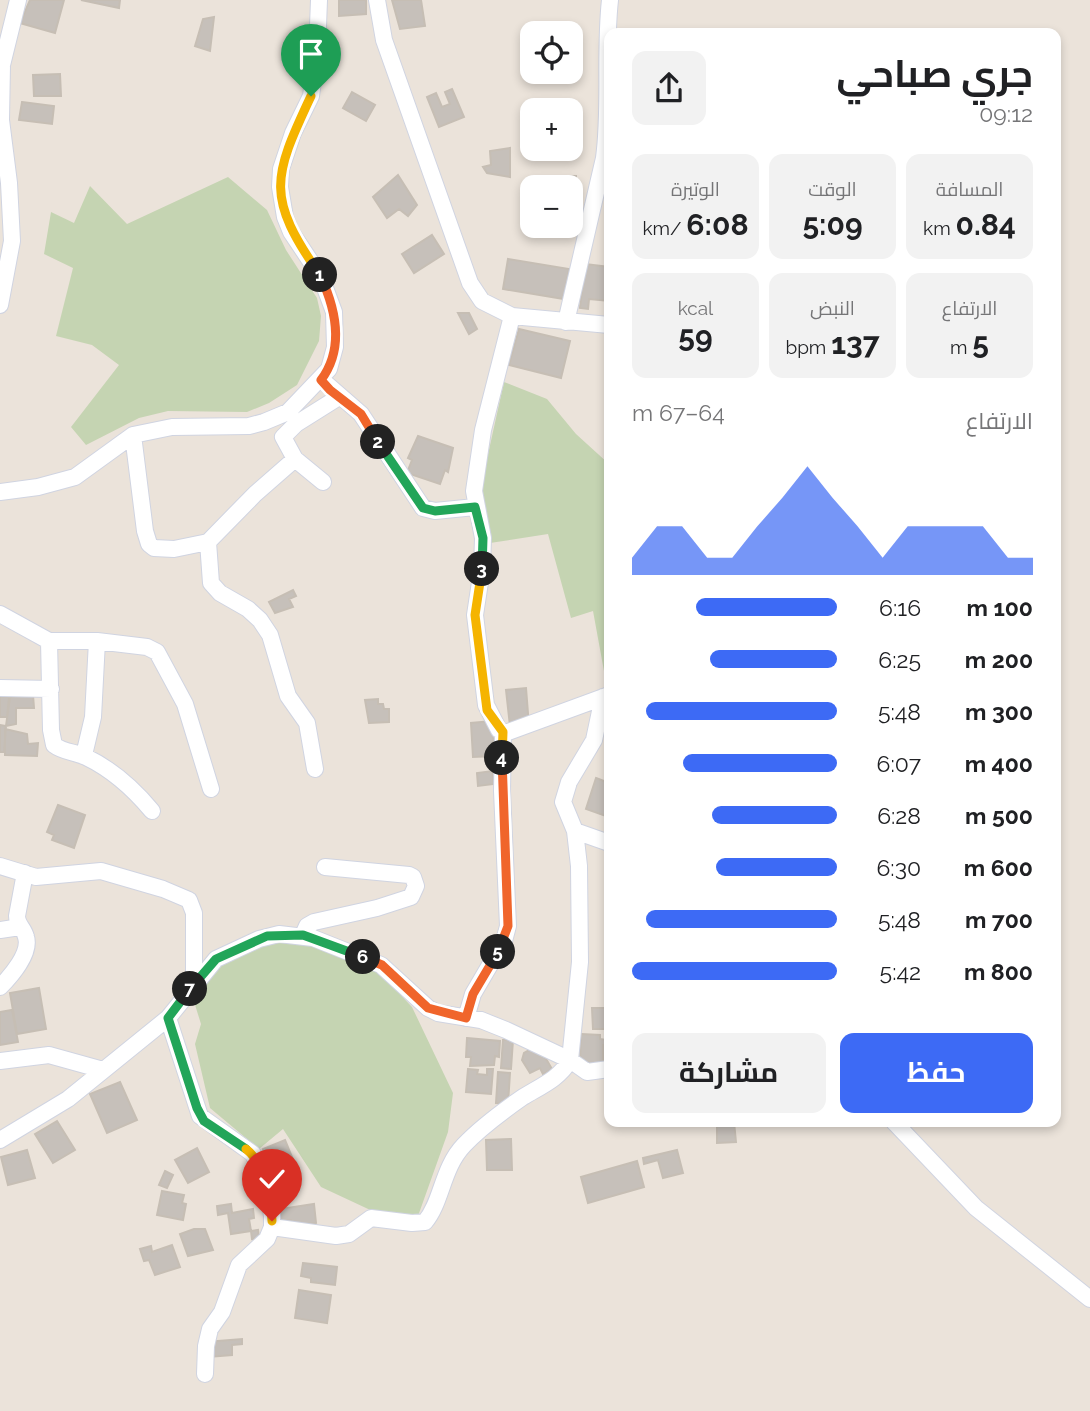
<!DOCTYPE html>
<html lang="ar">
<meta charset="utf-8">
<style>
body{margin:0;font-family:Raleway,Cairo,sans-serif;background:#f2f2f2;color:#202124;direction:rtl;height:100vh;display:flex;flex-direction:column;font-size:26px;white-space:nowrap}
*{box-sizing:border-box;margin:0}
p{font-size:23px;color:#757577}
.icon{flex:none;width:38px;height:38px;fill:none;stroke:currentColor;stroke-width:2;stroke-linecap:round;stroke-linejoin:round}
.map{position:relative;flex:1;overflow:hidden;direction:ltr}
.panel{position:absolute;left:604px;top:28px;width:457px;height:1099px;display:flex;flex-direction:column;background:#fff;border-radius:14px;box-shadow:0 4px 10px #0003;direction:rtl}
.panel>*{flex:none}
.buttons{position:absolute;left:520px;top:21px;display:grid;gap:14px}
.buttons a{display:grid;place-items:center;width:63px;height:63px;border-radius:14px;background:#fff;box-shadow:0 4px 10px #0003;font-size:35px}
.pin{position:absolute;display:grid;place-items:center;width:60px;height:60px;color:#fff;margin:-72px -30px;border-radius:50% 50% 50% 0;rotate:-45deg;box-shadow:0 0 7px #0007}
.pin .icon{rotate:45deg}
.km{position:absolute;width:35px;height:35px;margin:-18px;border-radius:50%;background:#222;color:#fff;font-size:19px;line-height:35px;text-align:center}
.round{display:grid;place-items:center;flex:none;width:74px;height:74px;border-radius:14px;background:#f2f2f2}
.headline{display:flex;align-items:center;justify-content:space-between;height:119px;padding:0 28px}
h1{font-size:38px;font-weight:700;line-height:52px}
.metrics{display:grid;grid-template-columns:repeat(3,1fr);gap:10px;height:119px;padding:7px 28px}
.metrics div{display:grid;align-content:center;border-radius:14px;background:#f2f2f2;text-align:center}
.metrics b{font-size:30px;font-weight:700}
.metrics small{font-size:19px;font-weight:400}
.metrics p{font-size:19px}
.chart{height:196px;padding:14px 28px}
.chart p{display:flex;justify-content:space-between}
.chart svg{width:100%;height:126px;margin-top:7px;fill:#3d6af5;opacity:.7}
.primary-button{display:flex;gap:14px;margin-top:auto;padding:14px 28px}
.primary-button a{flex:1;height:80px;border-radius:14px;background:#3d6af5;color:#fff;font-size:28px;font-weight:700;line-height:80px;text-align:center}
.primary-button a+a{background:#f2f2f2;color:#202124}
ul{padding:0 28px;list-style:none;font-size:23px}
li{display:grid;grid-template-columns:112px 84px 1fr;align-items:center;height:52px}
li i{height:18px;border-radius:9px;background:#3d6af5}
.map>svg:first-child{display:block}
.cemetery{fill:#c5d4b2}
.building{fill:#c6c0ba;stroke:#c6beb4;stroke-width:2}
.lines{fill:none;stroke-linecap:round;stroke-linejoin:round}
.minor-casing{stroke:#d0d4e1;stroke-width:18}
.minor{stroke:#fff;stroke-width:16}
.split-1-casing{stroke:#fff;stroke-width:14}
.split-2-casing{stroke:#fff;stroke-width:14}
.split-3-casing{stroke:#fff;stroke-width:14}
.split-4-casing{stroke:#fff;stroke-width:14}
.split-5-casing{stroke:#fff;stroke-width:14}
.split-6-casing{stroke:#fff;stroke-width:14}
.split-7-casing{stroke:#fff;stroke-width:14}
.split-8-casing{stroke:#fff;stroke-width:14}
.split-9-casing{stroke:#fff;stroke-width:14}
.split-1{stroke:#f5b400;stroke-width:9}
.split-2{stroke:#f0652b;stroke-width:9}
.split-3{stroke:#22a559;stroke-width:9}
.split-4{stroke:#f5b400;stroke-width:9}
.split-5{stroke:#f0652b;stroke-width:9}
.split-6{stroke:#f0652b;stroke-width:9}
.split-7{stroke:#22a559;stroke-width:9}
.split-8{stroke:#22a559;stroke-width:9}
.split-9{stroke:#f5b400;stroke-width:9}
</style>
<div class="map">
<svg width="1090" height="1411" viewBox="0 0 1090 1411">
<rect width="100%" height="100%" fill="#ebe3da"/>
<!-- cemetery -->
<path class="cemetery" d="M228 177 267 210 286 250 317 298 321 316 319 341 297 385 269 403 247 412 168 411 139 418 86 445 71 427 119 365 92 345 56 336 73 268 44 254 51 212 74 223 90 186 127 224Z
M504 382 547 399 576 434 609 464V681L606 682 593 611 571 618 548 534 490 543 479 495Z
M298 940 381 974 412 1007 453 1093 448 1132 418 1216 381 1215 321 1187 283 1129 259 1149 210 1108 195 1044 201 1024 191 992 210 965 259 944Z"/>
<!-- building -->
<path class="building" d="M30 0H64L55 33 20 23Z
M81 0H120L119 8Z
M339 0H366V14L339 16Z
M392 0H421L425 26 400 29Z
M214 17 210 51 195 46 203 19Z
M60 74 61 96H34L33 75Z
M452 89 464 117 439 127 427 97 436 93 442 107 450 104 445 92Z
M352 92 375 105 366 121 343 108Z
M22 102 54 106 52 124 19 120Z
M510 148V177L487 173 483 167 491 165 490 151Z
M398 175 417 205 408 216 399 209 387 218 373 197Z
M559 176H576V200H570V187H559Z
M543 226H566L563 234H541Z
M432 235 444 254 414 273 402 254Z
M508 259 569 269 564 299 503 289Z
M585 264 609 267V301L589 299 588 309 580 308Z
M458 313H469L477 329 469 334Z
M519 329 570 341 561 378 509 365Z
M418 436 453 448 448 472 445 470 440 484 407 473 412 460 408 458Z
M293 590 296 596 289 599 293 607 275 613 269 602Z
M526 688 529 726H510L506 690Z
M33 695 34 708H16V724L6 726 10 697Z
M0 696 9 697 7 717H0Z
M378 699V704H383L384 709H389V722L369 723 365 700Z
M492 721 494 756 473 757 471 723Z
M0 725 6 726 4 752H0Z
M5 729 27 734 28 744 38 743 37 756 5 755Z
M492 771 494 784 478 786 477 773Z
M596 778 609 783V817L586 809Z
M58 805 85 815 74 848 52 840 54 835 47 832Z
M39 988 46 1029 17 1034 10 993Z
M592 1008H609V1029H593Z
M12 1010 18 1042 0 1045V1012Z
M581 1034 600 1035V1039L607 1040V1045H603V1065L580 1064Z
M467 1038 500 1041 499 1057 495 1056 494 1065 470 1066 471 1057H466Z
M503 1040H513L511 1069 501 1068Z
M533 1048 541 1050 552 1069 543 1074 540 1068 530 1073 522 1060 524 1053Z
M468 1069 478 1070 477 1074 487 1075V1069H493L491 1094 466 1092Z
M498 1072 510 1073 508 1104 496 1103Z
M120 1082 137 1120 107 1133 90 1094Z
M57 1121 75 1150 53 1163 35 1134Z
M717 1122H734L736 1142 717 1143Z
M511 1139 512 1170H487L486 1140Z
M285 1140 294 1162 271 1171 263 1149Z
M197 1148 209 1172 188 1183 175 1160Z
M27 1150 35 1178 8 1185 1 1157Z
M677 1150 683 1173 663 1178 658 1160 644 1164 643 1158Z
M637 1161 644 1187 588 1203 581 1177Z
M165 1171 173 1175 167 1188 159 1185Z
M162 1191 184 1195 182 1203 186 1204 183 1220 157 1215Z
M231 1204 232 1213 253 1209 254 1218 249 1219 251 1231 258 1230 259 1238 252 1239 251 1231 231 1234 228 1213 218 1215 217 1206Z
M314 1204 316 1223 292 1226 291 1220 275 1222 274 1210Z
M194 1229H205L213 1250 188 1256 180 1234Z
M172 1245 180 1267 155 1275 149 1260 144 1261 140 1249 151 1246 152 1252Z
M303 1263 337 1267 335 1285 311 1282V1278L301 1276Z
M299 1290 331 1295 327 1323 295 1318Z
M242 1339V1344L232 1345V1355L208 1357 206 1342Z"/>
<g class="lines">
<defs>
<path id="minor" d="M377 0 384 40 470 283 482 301 512 316 483 430 474 491 483 538 482 569 475 615 486 705 499 730 508 732 609 695
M0 305 12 241 9 183 1 120 2 65 18 0
M512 316 609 325
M566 322 604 158C611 106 604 53 610 0
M322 380 361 414 423 508 435 511 475 507
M133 435 145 531 149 544 154 548 174 549 208 542 255 494 295 459
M323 482 295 459 283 437 296 424 339 397
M0 492 38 487 75 477 133 435 172 427 249 426 264 422 288 412 329 369 335 347 334 312 321 277 291 232 285 217 280 187 281 169 293 133 311 96 317 52 319 0
M208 542 211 583 220 593 248 609 260 620 270 635 288 696 307 723 315 769
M0 614 49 641H97L147 647 157 652 185 704 211 789
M49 641 51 730 54 745C63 752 75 752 86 757 113 770 133 788 152 811
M0 688 51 689
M84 755 93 717 97 641
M575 831 609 843
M0 866 36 877 101 871 163 889 189 900 194 913V984
M0 930 20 927
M303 935 307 926 314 922 377 908 411 897 416 886 413 877 409 875 325 867
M0 987C11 976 31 953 26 937 24 928 17 925 17 916L25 873
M168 1018 200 1116 253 1154 267 1181 272 1216V1227L267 1239 239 1265 222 1312 210 1329 206 1346 205 1374
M466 1018 473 994 504 941 508 926 502 791 503 732
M0 1061 49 1055 103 1070
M894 1122 976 1208 1090 1299
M0 1140 68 1099 168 1018 216 959 259 939 279 934 313 938 381 965 428 1008 438 1013 481 1020 506 1030 570 1060 587 1072 609 1069
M272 1227 336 1236 349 1234 371 1218 412 1223 425 1222C442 1202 442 1168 464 1145 481 1127 503 1111 523 1097 541 1086 559 1079 570 1060L580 962 579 866 575 831 563 802 569 782 594 740 603 697"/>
</defs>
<!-- minor casing -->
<use href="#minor" class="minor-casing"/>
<!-- minor -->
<use href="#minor" class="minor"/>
</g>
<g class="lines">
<defs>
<path id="split-1" d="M311 96C272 179 266 197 320 275"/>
<path id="split-2" d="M320 275C336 309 345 348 321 380L330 390 361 414 378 442"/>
<path id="split-3" d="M378 442 423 508 435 511 475 507 483 538 482 569"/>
<path id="split-4" d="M482 569 475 615 487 710 503 732 502 758"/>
<path id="split-5" d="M498 952 508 926 502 758"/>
<path id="split-6" d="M363 957 382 965 428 1008 466 1018 473 994 498 952"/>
<path id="split-7" d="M190 989 216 959 267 936 303 935 363 957"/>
<path id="split-8" d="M190 989 168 1018 197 1108 204 1121 246 1149"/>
<path id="split-9" d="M246 1149C266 1165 271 1196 272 1221"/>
</defs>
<!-- split-1 casing -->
<use href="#split-1" class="split-1-casing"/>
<!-- split-2 casing -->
<use href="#split-2" class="split-2-casing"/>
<!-- split-3 casing -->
<use href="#split-3" class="split-3-casing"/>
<!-- split-4 casing -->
<use href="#split-4" class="split-4-casing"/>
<!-- split-5 casing -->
<use href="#split-5" class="split-5-casing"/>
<!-- split-6 casing -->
<use href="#split-6" class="split-6-casing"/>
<!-- split-7 casing -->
<use href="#split-7" class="split-7-casing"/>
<!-- split-8 casing -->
<use href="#split-8" class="split-8-casing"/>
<!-- split-9 casing -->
<use href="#split-9" class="split-9-casing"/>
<!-- split-1 -->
<use href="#split-1" class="split-1"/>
<!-- split-2 -->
<use href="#split-2" class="split-2"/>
<!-- split-3 -->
<use href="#split-3" class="split-3"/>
<!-- split-4 -->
<use href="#split-4" class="split-4"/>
<!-- split-5 -->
<use href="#split-5" class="split-5"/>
<!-- split-6 -->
<use href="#split-6" class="split-6"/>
<!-- split-7 -->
<use href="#split-7" class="split-7"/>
<!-- split-8 -->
<use href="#split-8" class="split-8"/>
<!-- split-9 -->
<use href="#split-9" class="split-9"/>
</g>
</svg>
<div class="buttons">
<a><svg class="icon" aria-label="locate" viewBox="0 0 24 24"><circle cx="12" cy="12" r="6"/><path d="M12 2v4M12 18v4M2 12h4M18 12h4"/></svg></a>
<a>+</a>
<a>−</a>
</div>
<div class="pin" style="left:311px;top:96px;background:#1e9e55"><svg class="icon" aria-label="arrive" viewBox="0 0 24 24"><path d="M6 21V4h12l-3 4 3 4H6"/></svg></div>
<div class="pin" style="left:272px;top:1221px;background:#d93025"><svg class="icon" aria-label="check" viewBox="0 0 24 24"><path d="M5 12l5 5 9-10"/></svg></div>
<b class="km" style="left:320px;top:275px">1</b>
<b class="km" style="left:378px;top:442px">2</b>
<b class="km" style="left:482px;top:569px">3</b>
<b class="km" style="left:502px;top:758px">4</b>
<b class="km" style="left:498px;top:952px">5</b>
<b class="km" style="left:363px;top:957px">6</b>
<b class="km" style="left:190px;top:989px">7</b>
<section class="panel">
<div class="headline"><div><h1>جري صباحي</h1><p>09:12</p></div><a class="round"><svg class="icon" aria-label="share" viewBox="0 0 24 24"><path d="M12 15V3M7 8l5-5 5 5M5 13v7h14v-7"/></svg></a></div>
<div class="metrics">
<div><p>المسافة</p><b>0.84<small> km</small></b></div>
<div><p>الوقت</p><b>5:09</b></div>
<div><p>الوتيرة</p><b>6:08<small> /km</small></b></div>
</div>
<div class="metrics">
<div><p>الارتفاع</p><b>5<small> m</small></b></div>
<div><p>النبض</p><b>137<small> bpm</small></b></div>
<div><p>kcal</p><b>59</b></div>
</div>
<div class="chart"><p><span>الارتفاع</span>64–67 m</p>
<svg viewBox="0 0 160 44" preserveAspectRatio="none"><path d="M0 44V38L10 27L20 27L30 38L40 38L50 27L60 17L70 6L80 17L90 27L100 38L110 27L120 27L130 27L140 27L150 38L160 38V44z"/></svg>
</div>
<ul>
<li><b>100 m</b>6:16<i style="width:69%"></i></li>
<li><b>200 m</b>6:25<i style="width:62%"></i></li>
<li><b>300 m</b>5:48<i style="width:93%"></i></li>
<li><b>400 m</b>6:07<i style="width:75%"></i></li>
<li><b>500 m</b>6:28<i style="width:61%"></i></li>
<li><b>600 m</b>6:30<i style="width:59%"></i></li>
<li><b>700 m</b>5:48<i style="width:93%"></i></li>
<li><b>800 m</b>5:42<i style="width:100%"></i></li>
</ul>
<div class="primary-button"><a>حفظ</a><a>مشاركة</a></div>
</section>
</div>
